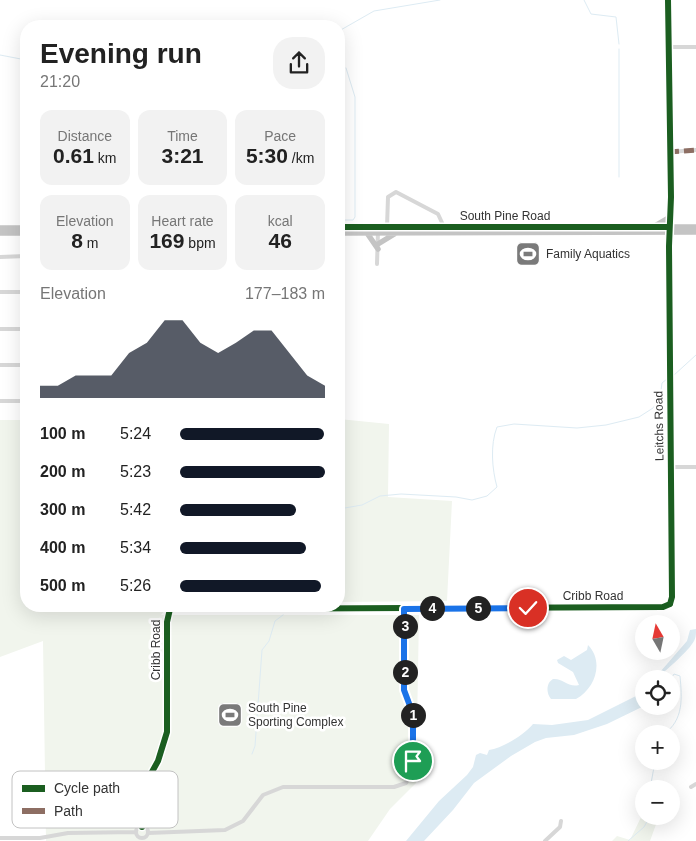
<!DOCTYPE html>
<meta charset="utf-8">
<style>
body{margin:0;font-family:Arial,sans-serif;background:#f2f2f2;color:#222;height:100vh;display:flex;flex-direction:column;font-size:19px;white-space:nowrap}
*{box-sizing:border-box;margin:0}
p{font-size:16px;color:#767676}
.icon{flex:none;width:28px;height:28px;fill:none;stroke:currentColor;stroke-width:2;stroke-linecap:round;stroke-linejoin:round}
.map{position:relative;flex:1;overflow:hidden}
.sheet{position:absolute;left:20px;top:20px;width:325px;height:592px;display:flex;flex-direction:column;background:#fff;border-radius:20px;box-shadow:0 5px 20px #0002}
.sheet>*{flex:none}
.needle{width:32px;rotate:351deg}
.tools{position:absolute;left:635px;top:615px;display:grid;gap:10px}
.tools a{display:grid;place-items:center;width:45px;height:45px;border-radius:50%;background:#fff;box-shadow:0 5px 20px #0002;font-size:25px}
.pin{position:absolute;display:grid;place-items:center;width:42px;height:42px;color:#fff;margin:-21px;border:2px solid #fff;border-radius:50%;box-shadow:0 1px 5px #0007}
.km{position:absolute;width:25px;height:25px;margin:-12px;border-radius:50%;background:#222;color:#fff;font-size:14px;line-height:25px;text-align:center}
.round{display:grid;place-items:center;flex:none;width:52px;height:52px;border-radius:20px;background:#f2f2f2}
.headline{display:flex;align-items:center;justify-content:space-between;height:85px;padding:0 20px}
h1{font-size:28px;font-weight:800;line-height:38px}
.stats{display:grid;grid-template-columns:repeat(3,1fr);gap:8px;height:85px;padding:5px 20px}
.stats div{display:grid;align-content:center;border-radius:12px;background:#f2f2f2;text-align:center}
.stats b{font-size:21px;font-weight:800}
.stats small{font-size:14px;font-weight:400}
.stats p{font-size:14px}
.chart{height:140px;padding:10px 20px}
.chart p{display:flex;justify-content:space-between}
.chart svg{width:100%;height:90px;margin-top:5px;fill:#111827;opacity:.7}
ul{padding:0 20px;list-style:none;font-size:16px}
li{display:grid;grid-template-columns:80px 60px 1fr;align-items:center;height:38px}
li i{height:12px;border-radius:6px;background:#111827}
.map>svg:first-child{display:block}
.green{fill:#f1f5ed}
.water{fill:#ddebf3}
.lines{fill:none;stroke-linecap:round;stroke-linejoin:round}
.stream{stroke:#ddebf3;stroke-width:1}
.minor{stroke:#d7d7d7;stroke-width:4}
.highway{stroke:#c4c4c4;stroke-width:5.5}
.quiet{stroke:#8d6e63;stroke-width:5;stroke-dasharray:10 5;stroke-linecap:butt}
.cycleway-casing{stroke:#fff;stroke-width:9}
.cycleway{stroke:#1b5e20;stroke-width:6}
.route-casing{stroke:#fff;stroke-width:10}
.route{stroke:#1a73e8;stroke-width:6}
.labels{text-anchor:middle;stroke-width:5;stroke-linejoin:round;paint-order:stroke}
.street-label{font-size:12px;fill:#333;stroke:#fff}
.poi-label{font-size:12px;fill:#333;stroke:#fff;text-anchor:start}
.key{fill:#fff;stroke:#c2c2c2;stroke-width:1}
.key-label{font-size:14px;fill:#333}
</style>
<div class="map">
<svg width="696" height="841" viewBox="0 0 696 841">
<rect width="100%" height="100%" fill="#fff"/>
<!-- green -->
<path class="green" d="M339 419 389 424 388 497 452 501 447 601 339 602Z
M0 420H26V606H168L161 615H419L416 783 390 809 368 841H46L43 641 0 657Z
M644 811V816H659L650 841H612L617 836 630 840Z"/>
<!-- water -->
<path class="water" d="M696 629C696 635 696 639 692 644 688 651 661 676 654 679L687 641 690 630Z
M588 645C604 661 596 688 576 699H551C546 693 546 683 553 679 563 678 568 688 579 685L573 672 558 663 557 660 564 656 571 660 587 650Z
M644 692V706L607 724 574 735 546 738 535 742 511 756 474 783 453 810 424 841H406L439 801 467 775 473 767 476 755 480 753 487 755 489 750C503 748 524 735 533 724L552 725 588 720Z"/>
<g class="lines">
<!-- stream -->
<path class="stream" d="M584 0 591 14 616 17 619 44
M339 31 374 11 440 0
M619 49V177
M0 55 26 60
M339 220H353L355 217V97L346 68
M673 376 696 355
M339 509 362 505 380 496 401 494 456 497 472 500 487 496 497 487C492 469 490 445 497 427L514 424 577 428 606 425 639 417 653 408 660 398 662 383 667 379
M664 734C684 720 682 698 680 676L674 674 671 679
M252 754 255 746 262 650 269 641 275 621 283 615
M671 754V755
M650 789 654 767 668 761
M628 841 644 827 650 816"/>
<!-- minor -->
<path class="minor" d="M669 47H696
M669 152 696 150
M669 190V245
M387 227 388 197 396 192 438 214 444 227
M0 257 26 256
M377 264 378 231
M0 292H26
M0 329H26
M0 365H26
M0 401H26
M671 467H696
M691 787 696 784
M136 832a6 6 0 1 1 12 0a6 6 0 1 1-12 0Z
M142 827 143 788 158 761 167 732V622L170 609 663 607 671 602V197L668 0
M148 833 225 830 243 821 263 795 283 787H394L406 783 413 770V716L405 694 404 609
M0 838H40L68 833 136 832
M545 841 560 827 561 821"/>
<!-- highway -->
<path class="highway" d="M655 226 667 219
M339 227H696
M0 228H26
M0 233H26
M339 233 696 232
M367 233 378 249
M378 244 396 233"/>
<!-- quiet -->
<path class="quiet" d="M669 152 696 150"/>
<defs>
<path id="cycleway" d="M668 0 671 197 669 246 672 597 670 604
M339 227H667
M142 827 143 788 158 761 167 732V622L170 609 663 607 670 604"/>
</defs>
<!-- cycleway casing -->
<use href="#cycleway" class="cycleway-casing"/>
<!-- cycleway -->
<use href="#cycleway" class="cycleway"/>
</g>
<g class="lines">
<defs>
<path id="route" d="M413 761V714L404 690V609L528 608"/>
</defs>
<!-- route casing -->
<use href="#route" class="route-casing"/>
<!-- route -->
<use href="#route" class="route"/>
</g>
<!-- icons -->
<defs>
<symbol id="stadium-square" viewBox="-11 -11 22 22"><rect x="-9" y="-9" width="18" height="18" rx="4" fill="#7a7a7a" stroke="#fff"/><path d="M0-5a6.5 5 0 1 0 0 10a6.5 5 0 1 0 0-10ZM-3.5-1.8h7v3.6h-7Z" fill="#fff"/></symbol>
</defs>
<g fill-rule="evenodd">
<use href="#stadium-square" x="514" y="240" width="28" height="28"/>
<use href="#stadium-square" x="216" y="701" width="28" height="28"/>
</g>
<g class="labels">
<!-- street labels -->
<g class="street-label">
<text x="505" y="220">South Pine Road</text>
<text transform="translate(659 426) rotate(-91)" y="4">Leitchs Road</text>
<text x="593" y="600">Cribb Road</text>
<text transform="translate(156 650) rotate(-90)" y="4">Cribb Road</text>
</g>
<!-- poi labels -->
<g class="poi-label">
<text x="546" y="258">Family Aquatics</text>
<text x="248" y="712">South Pine<tspan x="248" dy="14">Sporting Complex</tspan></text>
</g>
</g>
<!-- legend -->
<rect x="12" y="771" width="166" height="57" rx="8" class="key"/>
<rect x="22" y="785" width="23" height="7" fill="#1b5e20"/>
<rect x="22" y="808" width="23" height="6" fill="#8d6e63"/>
<g class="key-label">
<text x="54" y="793">Cycle path</text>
<text x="54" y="816">Path</text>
</g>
</svg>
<div class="tools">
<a><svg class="needle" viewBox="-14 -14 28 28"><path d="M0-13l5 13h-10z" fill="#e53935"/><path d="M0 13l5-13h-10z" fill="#767676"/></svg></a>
<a><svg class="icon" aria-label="locate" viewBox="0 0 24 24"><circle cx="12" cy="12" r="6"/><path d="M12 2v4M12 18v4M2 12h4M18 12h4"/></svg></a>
<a>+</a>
<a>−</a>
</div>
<div class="pin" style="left:413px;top:761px;background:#1e9e55"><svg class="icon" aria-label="arrive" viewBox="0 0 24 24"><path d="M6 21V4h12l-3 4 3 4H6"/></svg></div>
<div class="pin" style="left:528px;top:608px;background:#d93025"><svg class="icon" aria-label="check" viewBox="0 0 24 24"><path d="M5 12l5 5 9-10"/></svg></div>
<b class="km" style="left:413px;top:715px">1</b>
<b class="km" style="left:405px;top:672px">2</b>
<b class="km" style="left:405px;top:626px">3</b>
<b class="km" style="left:432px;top:608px">4</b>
<b class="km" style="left:478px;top:608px">5</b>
<section class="sheet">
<div class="headline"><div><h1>Evening run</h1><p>21:20</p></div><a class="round"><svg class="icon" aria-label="share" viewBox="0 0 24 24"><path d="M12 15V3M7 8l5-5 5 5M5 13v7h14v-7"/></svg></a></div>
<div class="stats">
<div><p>Distance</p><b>0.61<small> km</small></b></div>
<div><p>Time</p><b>3:21</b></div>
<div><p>Pace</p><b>5:30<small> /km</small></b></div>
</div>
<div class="stats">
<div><p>Elevation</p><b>8<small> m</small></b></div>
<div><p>Heart rate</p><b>169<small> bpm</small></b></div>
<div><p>kcal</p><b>46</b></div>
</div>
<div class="chart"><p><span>Elevation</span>177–183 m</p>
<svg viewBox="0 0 160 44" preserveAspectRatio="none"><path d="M0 44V38L10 38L20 33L30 33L40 33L50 22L60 17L70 6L80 6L90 17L100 22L110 17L120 11L130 11L140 22L150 33L160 38V44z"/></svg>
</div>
<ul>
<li><b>100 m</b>5:24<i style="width:99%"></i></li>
<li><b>200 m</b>5:23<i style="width:100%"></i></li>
<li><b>300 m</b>5:42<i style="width:80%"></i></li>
<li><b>400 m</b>5:34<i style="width:87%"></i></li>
<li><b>500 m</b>5:26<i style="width:97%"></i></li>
</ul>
</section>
</div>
